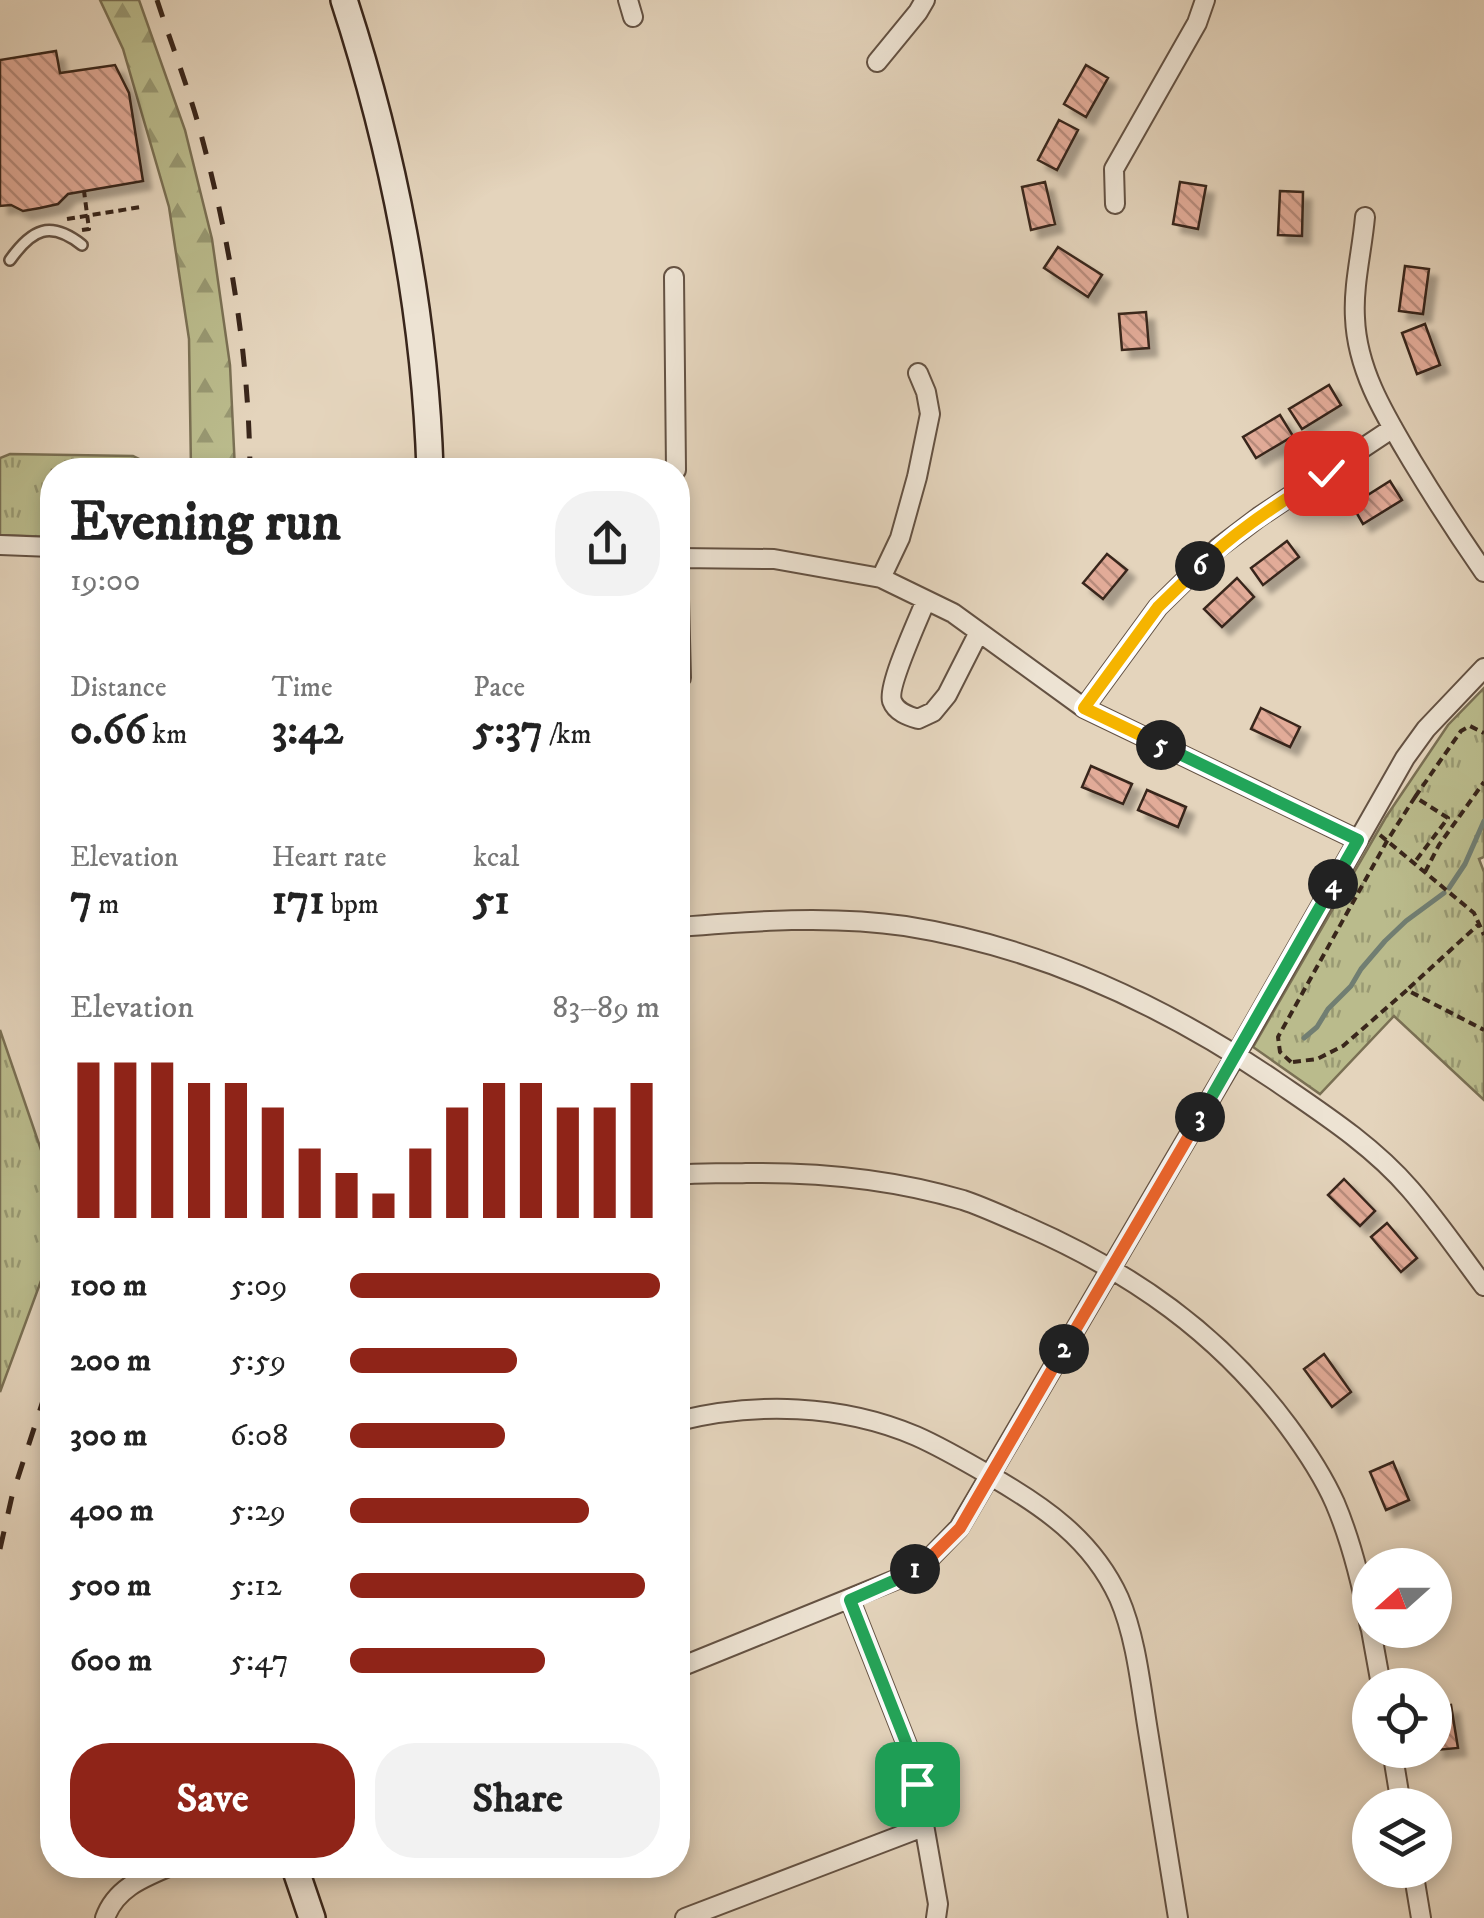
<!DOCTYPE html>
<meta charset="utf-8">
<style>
body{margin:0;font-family:"IM FELL DW Pica",serif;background:#f2f2f2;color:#222;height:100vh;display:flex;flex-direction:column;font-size:38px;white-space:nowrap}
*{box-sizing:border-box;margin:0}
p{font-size:32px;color:#767676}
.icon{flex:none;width:55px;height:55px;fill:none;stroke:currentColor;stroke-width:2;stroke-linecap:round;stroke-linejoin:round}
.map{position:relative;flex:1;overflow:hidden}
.drawer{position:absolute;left:40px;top:458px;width:650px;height:1420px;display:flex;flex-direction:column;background:#fff;border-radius:40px;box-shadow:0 5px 15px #0003}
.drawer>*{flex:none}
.needle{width:65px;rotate:249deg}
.controls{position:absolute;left:1352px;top:1548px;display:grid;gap:20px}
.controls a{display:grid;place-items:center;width:100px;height:100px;border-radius:50%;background:#fff;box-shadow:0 5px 15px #0003;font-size:50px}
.pin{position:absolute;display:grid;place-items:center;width:85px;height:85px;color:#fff;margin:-42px;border-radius:20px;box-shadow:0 5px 15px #0006}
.km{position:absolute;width:50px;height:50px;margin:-25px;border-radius:50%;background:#222;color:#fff;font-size:28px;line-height:50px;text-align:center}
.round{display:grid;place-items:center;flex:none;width:105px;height:105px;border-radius:40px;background:#f2f2f2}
.overview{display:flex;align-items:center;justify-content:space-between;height:170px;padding:0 30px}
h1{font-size:55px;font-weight:700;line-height:75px}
.figures{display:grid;grid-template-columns:repeat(3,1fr);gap:15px;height:170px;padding:10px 30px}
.figures div{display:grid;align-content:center}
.figures b{font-size:42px;font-weight:700}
.figures small{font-size:28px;font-weight:400}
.figures p{font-size:28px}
.chart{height:280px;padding:20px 30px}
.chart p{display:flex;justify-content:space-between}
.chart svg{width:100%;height:180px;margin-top:10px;stroke:#8f2418;stroke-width:6}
.cta{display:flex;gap:20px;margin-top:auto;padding:20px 30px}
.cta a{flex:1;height:115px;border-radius:40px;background:#8f2418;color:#fff;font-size:40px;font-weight:700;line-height:115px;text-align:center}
.cta a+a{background:#f2f2f2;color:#222}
ul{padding:0 30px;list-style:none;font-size:32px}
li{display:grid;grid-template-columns:160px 120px 1fr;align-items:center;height:75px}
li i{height:25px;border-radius:12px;background:#8f2418}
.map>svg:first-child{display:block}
.grass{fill:url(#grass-tufts);stroke:#7a7054;stroke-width:2.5}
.forest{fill:url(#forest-firs);stroke:#7a7054;stroke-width:2.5}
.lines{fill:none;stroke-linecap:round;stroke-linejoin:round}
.stream{stroke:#717e72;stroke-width:5}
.building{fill:url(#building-back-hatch);stroke:#39261b;stroke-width:2.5;filter:url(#shadow)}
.lane-casing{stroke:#645243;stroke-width:14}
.street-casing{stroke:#645243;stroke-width:22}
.secondary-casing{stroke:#39261b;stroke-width:30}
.path{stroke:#39261b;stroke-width:4;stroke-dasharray:8 5;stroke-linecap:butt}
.lane{stroke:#ede3d3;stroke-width:9}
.street{stroke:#ede3d3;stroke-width:18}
.secondary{stroke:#ede3d3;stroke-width:25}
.rail{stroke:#39261b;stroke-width:5;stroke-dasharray:18 18;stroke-linecap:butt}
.split-1-casing{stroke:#fff;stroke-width:20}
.split-2-casing{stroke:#fff;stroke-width:20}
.split-3-casing{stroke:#fff;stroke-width:20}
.split-4-casing{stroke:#fff;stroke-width:20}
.split-5-casing{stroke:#fff;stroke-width:20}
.split-6-casing{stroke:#fff;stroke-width:20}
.split-7-casing{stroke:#fff;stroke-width:20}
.split-1{stroke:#22a559;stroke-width:12}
.split-2{stroke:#f0652b;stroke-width:12}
.split-3{stroke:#f0652b;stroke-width:12}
.split-4{stroke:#22a559;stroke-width:12}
.split-5{stroke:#22a559;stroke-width:12}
.split-6{stroke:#f5b400;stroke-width:12}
.split-7{stroke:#f5b400;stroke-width:12}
</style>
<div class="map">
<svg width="1484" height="1918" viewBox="0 0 1484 1918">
<defs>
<pattern id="grass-tufts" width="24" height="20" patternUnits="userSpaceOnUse" patternTransform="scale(2.5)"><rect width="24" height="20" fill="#babb8c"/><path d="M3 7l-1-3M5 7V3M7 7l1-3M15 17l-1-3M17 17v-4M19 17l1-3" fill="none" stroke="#989872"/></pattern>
<pattern id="forest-firs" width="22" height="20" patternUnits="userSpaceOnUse" patternTransform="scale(2.5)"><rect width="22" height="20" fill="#babb8c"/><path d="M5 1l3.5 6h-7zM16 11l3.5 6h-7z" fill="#989872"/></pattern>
<pattern id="building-back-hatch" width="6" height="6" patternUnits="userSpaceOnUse" patternTransform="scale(2.5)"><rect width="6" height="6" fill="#e2ab98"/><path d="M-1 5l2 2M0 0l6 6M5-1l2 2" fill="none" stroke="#b88b7b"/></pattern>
<filter id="shadow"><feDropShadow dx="8" dy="8" stdDeviation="2.5" flood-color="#0004"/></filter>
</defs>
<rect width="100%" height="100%" fill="#e4d4bc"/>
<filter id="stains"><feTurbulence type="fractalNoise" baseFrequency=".002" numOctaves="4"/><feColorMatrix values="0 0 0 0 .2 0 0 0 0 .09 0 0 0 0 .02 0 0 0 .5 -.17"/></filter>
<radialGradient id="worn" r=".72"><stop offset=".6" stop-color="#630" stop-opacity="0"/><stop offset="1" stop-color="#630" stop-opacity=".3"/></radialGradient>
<!-- grass -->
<path class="grass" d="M10 454 133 456 139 459 141 464 139 470H52V537L0 535V458Z
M1484 688V857L1479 859 1484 872V1100L1394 1016 1320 1094 1253 1047 1386 817 1448 725Z
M0 1030 52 1182V1251L0 1392Z"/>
<!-- forest -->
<path class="forest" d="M100 0H139L185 130 212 239 230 365 235 470H191L189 339 169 207 123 49Z"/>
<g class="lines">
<!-- stream -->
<path class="stream" d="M1449 888 1465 864 1484 821
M1304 1038 1317 1027 1328 1009 1351 986 1361 969 1385 941 1406 921 1444 893"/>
</g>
<!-- building -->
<path class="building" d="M56 51 60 73 115 65 129 93 143 181 68 194 58 204 40 208 23 211 11 205 0 206V60Z
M1086 65 1108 78 1086 117 1064 104Z
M1059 120 1078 130 1057 170 1038 160Z
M1045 182 1055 224 1031 230 1022 187Z
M1180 182 1206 186 1198 229 1173 224Z
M1280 191 1303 192 1302 236 1278 235Z
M1058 247 1102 275 1088 297 1044 268Z
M1405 266 1429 269 1423 314 1399 311Z
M1146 312 1149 348 1122 350 1119 314Z
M1425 324 1440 365 1417 374 1402 333Z
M1329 385 1341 405 1302 429 1289 409Z
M1280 415 1293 436 1256 458 1243 437Z
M1390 481 1402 500 1363 524 1352 505Z
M1287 541 1299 557 1263 585 1251 568Z
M1107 554 1127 570 1103 599 1083 583Z
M1237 578 1254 597 1222 627 1204 609Z
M1261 708 1300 727 1290 747 1251 729Z
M1091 766 1132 784 1123 804 1082 787Z
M1147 790 1186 807 1178 827 1138 810Z
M1344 1179 1375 1211 1360 1226 1328 1195Z
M1387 1223 1417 1258 1401 1272 1371 1237Z
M1324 1354 1351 1392 1332 1407 1304 1369Z
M1393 1462 1409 1500 1386 1510 1370 1472Z
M1451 1705 1458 1748 1436 1750 1435 1708Z"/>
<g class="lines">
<defs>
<path id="lane" d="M10 260C32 229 50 220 82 245"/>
<path id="street" d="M628 0 633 17
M877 62 918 12 925 0
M1115 204 1114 169 1197 23 1205 0
M1365 217C1362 251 1353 285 1355 318 1357 371 1386 417 1412 461 1435 499 1459 536 1484 572
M674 277 676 470
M0 545 52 547
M678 558 774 559 881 578 953 613 1084 708 1358 840
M678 560 681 678
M881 578 900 538 917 477 930 414 926 392 918 373
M926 600C919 618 887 686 892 701 896 712 908 716 918 719L933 712 947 695 979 632
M1084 708 1158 607 1218 548 1259 517 1393 428
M678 927C753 921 830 915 905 926 1039 947 1163 1005 1274 1080 1322 1113 1372 1145 1410 1189 1437 1220 1460 1254 1484 1286
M678 1175C700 1172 723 1174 746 1173 819 1172 892 1179 963 1200 984 1207 1005 1217 1026 1226 1131 1272 1219 1333 1288 1426 1305 1449 1323 1476 1335 1503 1352 1543 1362 1585 1370 1627
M678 1421C755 1402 841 1404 916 1436 941 1447 965 1461 989 1475 1043 1506 1092 1539 1119 1598 1136 1637 1141 1688 1148 1731 1158 1793 1168 1856 1178 1918
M850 1600 907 1745 917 1785 938 1904 936 1918
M1371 1630 1381 1685
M678 1668 900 1578 928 1560 959 1528 1236 1055 1405 758 1426 729 1484 668
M1392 1750 1401 1805
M1413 1870 1421 1918
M105 1918C116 1887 145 1877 173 1865
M685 1918 923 1827"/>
<path id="secondary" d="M344 0C393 150 425 312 430 470
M294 1865 312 1918"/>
</defs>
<!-- lane casing -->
<use href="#lane" class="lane-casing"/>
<!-- street casing -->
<use href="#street" class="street-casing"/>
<!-- secondary casing -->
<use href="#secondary" class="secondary-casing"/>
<!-- path -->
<path class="path" d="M67 219 141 207
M82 230 89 229 84 191
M1415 797 1461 731 1470 726 1484 733
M1380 835 1474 913 1484 935
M1425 872 1439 845 1484 782
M1409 988 1479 924
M1291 1062 1280 1052 1278 1037 1387 841 1415 797 1448 818 1414 863
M1293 1062 1317 1059 1343 1046 1407 990 1484 1030"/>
<!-- lane -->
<use href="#lane" class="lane"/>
<!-- street -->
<use href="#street" class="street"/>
<!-- secondary -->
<use href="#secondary" class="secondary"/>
<!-- rail -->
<path class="rail" d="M157 0C172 46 190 92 202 138 231 246 249 358 250 470
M0 1549 12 1496 52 1373"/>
</g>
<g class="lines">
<defs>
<path id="split-1" d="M915 1569 900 1578 850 1600 907 1745 917 1784"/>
<path id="split-2" d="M915 1569 928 1560 960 1528 1064 1349"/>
<path id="split-3" d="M1064 1349 1200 1117"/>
<path id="split-4" d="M1200 1117 1333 884"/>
<path id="split-5" d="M1161 745 1358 840 1333 884"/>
<path id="split-6" d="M1161 745 1084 708 1158 607 1200 566"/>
<path id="split-7" d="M1200 566C1237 529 1282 502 1326 473"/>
</defs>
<!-- split-1 casing -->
<use href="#split-1" class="split-1-casing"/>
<!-- split-2 casing -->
<use href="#split-2" class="split-2-casing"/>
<!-- split-3 casing -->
<use href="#split-3" class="split-3-casing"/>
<!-- split-4 casing -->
<use href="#split-4" class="split-4-casing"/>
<!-- split-5 casing -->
<use href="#split-5" class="split-5-casing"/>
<!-- split-6 casing -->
<use href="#split-6" class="split-6-casing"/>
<!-- split-7 casing -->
<use href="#split-7" class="split-7-casing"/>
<!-- split-1 -->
<use href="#split-1" class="split-1"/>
<!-- split-2 -->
<use href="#split-2" class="split-2"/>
<!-- split-3 -->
<use href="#split-3" class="split-3"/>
<!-- split-4 -->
<use href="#split-4" class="split-4"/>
<!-- split-5 -->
<use href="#split-5" class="split-5"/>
<!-- split-6 -->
<use href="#split-6" class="split-6"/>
<!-- split-7 -->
<use href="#split-7" class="split-7"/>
</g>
<rect width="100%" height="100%" filter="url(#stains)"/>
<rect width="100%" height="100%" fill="url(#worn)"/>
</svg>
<div class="controls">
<a><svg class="needle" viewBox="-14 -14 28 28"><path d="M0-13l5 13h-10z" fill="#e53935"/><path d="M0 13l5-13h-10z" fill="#767676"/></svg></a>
<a><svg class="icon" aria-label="locate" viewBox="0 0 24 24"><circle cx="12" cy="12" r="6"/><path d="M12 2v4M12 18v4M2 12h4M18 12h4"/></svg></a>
<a><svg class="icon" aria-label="layers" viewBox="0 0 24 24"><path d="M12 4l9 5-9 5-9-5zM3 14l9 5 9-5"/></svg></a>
</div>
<div class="pin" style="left:917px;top:1784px;background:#1e9e55"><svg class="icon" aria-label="arrive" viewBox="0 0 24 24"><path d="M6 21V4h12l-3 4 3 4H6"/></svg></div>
<div class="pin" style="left:1326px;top:473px;background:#d93025"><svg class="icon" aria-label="check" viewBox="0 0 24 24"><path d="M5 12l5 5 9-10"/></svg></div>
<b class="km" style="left:915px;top:1569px">1</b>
<b class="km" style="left:1064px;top:1349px">2</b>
<b class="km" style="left:1200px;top:1117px">3</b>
<b class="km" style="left:1333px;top:884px">4</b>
<b class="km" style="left:1161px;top:745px">5</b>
<b class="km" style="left:1200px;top:566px">6</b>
<section class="drawer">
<div class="overview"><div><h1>Evening run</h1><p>19:00</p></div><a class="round"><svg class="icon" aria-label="share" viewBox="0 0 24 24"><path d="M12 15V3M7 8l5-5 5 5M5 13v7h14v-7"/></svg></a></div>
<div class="figures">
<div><p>Distance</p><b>0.66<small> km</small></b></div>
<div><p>Time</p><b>3:42</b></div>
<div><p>Pace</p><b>5:37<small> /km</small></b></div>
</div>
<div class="figures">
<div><p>Elevation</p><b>7<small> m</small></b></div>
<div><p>Heart rate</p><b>171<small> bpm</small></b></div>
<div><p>kcal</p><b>51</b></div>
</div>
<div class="chart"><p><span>Elevation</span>83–89 m</p>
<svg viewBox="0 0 160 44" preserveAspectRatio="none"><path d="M5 44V6M15 44V6M25 44V6M35 44V11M45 44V11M55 44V17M65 44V27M75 44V33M85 44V38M95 44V27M105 44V17M115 44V11M125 44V11M135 44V17M145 44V17M155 44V11"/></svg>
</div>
<ul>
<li><b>100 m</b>5:09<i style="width:100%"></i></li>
<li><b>200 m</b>5:59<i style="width:54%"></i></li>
<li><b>300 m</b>6:08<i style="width:50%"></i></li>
<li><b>400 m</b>5:29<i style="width:77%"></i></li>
<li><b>500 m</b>5:12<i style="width:95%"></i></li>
<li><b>600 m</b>5:47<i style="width:63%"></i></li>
</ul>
<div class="cta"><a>Save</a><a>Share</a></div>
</section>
</div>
